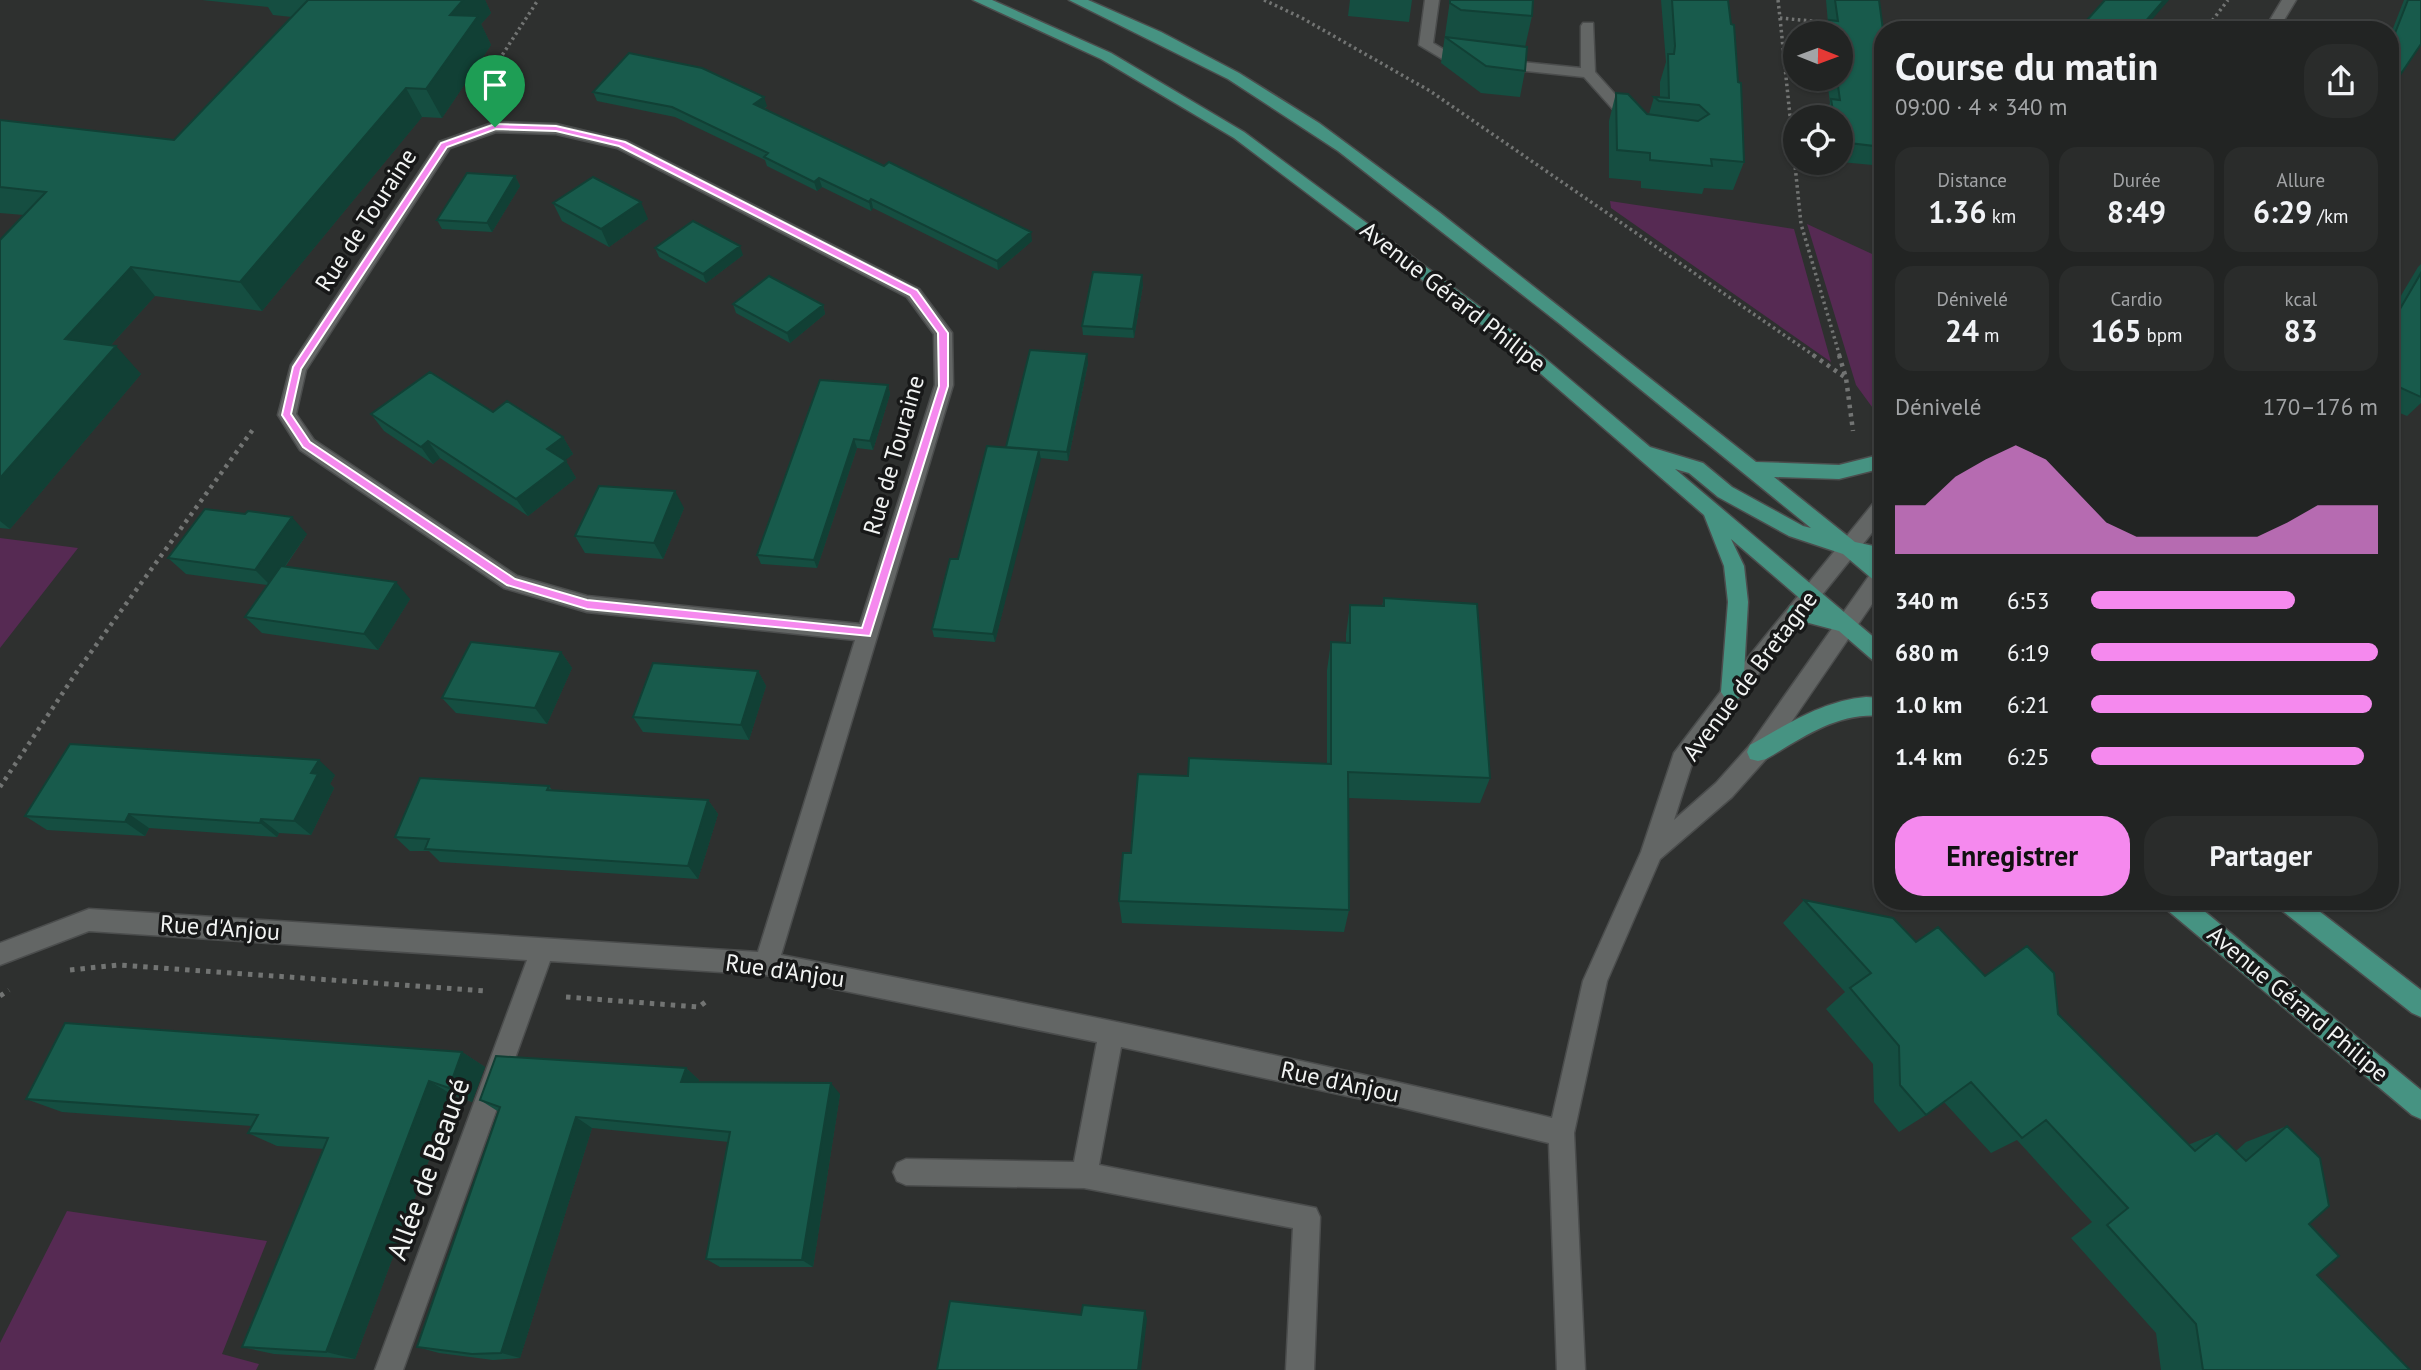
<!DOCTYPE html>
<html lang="fr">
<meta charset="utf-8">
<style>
body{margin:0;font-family:"PT Sans",sans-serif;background:#2a2c2b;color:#f1f3f6;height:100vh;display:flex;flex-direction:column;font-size:26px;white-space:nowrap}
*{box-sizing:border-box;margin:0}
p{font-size:23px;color:#a2a4a6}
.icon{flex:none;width:38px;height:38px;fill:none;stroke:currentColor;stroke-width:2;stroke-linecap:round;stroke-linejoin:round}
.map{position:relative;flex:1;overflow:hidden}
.panel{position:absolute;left:1874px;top:21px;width:525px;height:889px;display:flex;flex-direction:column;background:#222423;border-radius:28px;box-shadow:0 2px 5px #0004,0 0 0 2px #3f4141}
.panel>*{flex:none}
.needle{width:46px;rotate:91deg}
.controls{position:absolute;left:1783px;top:21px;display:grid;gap:14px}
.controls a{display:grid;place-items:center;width:70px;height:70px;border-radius:50%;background:#222423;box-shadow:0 2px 5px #0004,0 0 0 2px #3f4141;font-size:35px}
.pin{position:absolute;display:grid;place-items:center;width:60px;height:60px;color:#fff;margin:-72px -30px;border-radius:50% 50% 50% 0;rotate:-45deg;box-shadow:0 0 7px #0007}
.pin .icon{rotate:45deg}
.round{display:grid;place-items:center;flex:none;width:74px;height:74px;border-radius:28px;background:#2a2c2b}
.summary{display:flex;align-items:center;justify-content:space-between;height:119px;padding:0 21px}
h1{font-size:38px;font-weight:600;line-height:52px}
.stats{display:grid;grid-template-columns:repeat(3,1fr);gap:10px;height:119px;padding:7px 21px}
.stats div{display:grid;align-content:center;border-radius:18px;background:#2a2c2b;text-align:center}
.stats b{font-size:30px;font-weight:600}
.stats small{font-size:19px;font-weight:400}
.stats p{font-size:19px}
.chart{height:196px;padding:14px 21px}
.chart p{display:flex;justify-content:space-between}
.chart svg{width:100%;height:126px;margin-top:7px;fill:#f589ee;opacity:.7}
.action{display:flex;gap:14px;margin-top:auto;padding:14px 21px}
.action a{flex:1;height:80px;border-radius:28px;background:#f589ee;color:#111;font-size:28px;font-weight:600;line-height:80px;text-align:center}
.action a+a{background:#2a2c2b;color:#f1f3f6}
ul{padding:0 21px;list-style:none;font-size:23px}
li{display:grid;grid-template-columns:112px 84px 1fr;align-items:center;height:52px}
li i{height:18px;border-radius:9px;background:#f589ee}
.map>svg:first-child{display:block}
.green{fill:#562a53}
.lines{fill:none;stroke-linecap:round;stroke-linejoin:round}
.minor-casing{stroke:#4b4d4d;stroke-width:3}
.major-casing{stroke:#4b4d4d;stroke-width:3}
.path-far2{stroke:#727473;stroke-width:3.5;stroke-dasharray:2.5 3.5;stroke-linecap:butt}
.path-far1{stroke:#727473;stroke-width:4.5;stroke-dasharray:3.5 5;stroke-linecap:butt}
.path{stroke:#727473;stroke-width:5;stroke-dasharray:4.5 6;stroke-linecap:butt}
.minor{fill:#636665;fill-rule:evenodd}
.major{fill:#469382;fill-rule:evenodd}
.wall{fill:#154e41}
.shaded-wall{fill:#114035}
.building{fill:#185b4c;stroke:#114035;stroke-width:2}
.route{fill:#f589ee;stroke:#fff;stroke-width:2;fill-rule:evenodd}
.labels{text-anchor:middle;stroke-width:7;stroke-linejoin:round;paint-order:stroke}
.street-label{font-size:24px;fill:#f2f4f3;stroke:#171818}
.near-street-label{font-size:28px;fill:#f2f4f3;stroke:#171818}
</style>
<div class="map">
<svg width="2421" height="1370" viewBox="0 0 2421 1370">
<rect width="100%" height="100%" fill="#2e302f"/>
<!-- green -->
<path class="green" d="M1610 201 1794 229 1831 362 1611 208Z
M1807 224 1883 259V401L1875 411 1856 385Z
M0 538 78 548 0 648Z
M67 1211 267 1241 222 1354 259 1364 256 1370H0V1343Z"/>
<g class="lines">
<defs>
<path id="minor" d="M1425 0H1439L1433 43 1453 55 1581 68V26L1583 23H1593L1595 72 1640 122 1632 127 1627 125 1584 77 1449 63 1419 45Z
M2282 0H2296L2278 30H2264Z
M495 122 556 124 627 141 919 289 952 333 953 385 781 955C1038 1005 1296 1057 1552 1118L1583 981 1641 852 1674 753 1725 686 1876 500 1883 498V519L1739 698 1692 764 1674 820 1716 783 1750 745 1876 566 1883 564V588L1766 759 1732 797 1660 859 1607 981 1574 1133 1585 1370H1557L1549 1143 1403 1108 1121 1047 1099 1165 1316 1208 1320 1217 1314 1370H1286L1293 1228 1084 1188 906 1185 897 1181 893 1172 897 1163 906 1159 1074 1162 1097 1042 766 975 550 961 403 1370H375L527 960 89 931 0 965V943L89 909 758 952 855 640 587 612 504 588 300 450 278 415 291 365 439 142ZM496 132 556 134 617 148 907 297 934 334 935 385 860 624 587 596 517 576 314 440 296 414 306 370 450 148Z"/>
<path id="major" d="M973 0H992L1111 53 1244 132 1515 333 1650 447 1703 463 1732 487 1803 526 1811 528 1560 324 1338 151 1228 79 1069 0H1088L1161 32 1239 73 1319 123 1439 212 1756 462 1839 465 1883 454V468L1839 479 1774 477 1855 542 1883 548V584L1876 582 1843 554 1789 536 1718 497 1689 473 1675 469 1883 645V666L1876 663 1839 631 1790 618 1787 612 1790 606 1797 604 1811 608 1731 539 1744 566 1748 602 1743 692 1739 698 1732 701 1725 698 1721 692 1728 602 1724 566 1704 515 1503 341 1234 138 1101 59Z
M1866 697 1883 698V716C1837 712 1804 737 1766 759L1758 761 1750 759 1747 752 1750 745C1788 724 1822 701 1866 697Z
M2163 901H2192L2421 1090V1119L2412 1115 2166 909Z
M2277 901H2306L2421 990V1017L2412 1013 2280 909Z"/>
</defs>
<!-- minor casing -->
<use href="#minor" class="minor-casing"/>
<!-- major casing -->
<use href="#major" class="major-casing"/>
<!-- path-far2 -->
<path class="path-far2" d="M1264 0 1302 18 1430 91 1816 357
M1778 0 1780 18 1832 23
M1780 18 1801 224 1840 357
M1879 27 1903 30
M2205 30 2228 0
M473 100 538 0"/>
<!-- path-far1 -->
<path class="path-far1" d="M1813 355 1846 378
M1839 355 1846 378 1853 431
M0 787 78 670 254 428"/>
<!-- path -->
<path class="path" d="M70 970 118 965 487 991
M0 996 9 990
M566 997 699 1007 708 1000"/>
<!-- minor -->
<use href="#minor" class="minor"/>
<!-- major -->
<use href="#major" class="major"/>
</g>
<!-- wall -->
<path class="wall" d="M202 0H485L491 13 481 24 491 45 442 118 422 117 262 311 155 296 111 345 141 374 10 529 0 528V240L24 215 0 213V120L174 140 292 17 273 15 268 7Z
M1350 0H1412L1409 22 1348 16Z
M1450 0H1533L1532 16 1525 47V71L1520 97 1481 93 1441 63Z
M1661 0H1728L1744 162 1733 190 1704 188 1702 194 1641 188V181L1609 178V121L1616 93 1649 114 1654 97H1660V82L1666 62Z
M1826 0H1879L1883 30V38L1880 45 1883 65 1881 69 1883 81V166L1841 162V117H1824L1830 103 1827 79H1841V33H1824L1828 23Z
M2404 0H2421V44L2390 88V36Z
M593 92 767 106 764 109 1032 241 998 270 873 208 871 211 822 187 817 191 767 166 765 160 675 117 597 101Z
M515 176 520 186 492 232 442 229 437 220Z
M553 203 648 219 609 247 562 221Z
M655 248 743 255 706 283 659 257Z
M2421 264V403L2407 416 2390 409V314L2418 267Z
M1143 285 1134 338 1083 335 1082 326Z
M733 304 823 305 825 314 790 343 736 313Z
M1088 363 1068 461 1040 458 995 642 934 637 932 629 958 559 1006 447Z
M888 385 890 394 873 450 857 448 817 568 761 564 757 555Z
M493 412 563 437 573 454 565 460 576 478 528 516 440 458 433 464 384 431 371 414Z
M684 508 663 559 585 553 575 536Z
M307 534 285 567 410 599 378 650 262 633 245 617 267 585 186 574 168 558Z
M1384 598 1490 778 1480 803 1349 798V910L1344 932 1122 923 1119 901 1131 853 1188 776 1327 764V670L1331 642H1346V634L1350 605 1382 606Z
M561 652 572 668 547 724 456 713 442 698Z
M758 671 766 686 749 740 643 732 633 717Z
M335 775 330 784 334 788 311 835 279 833 277 837 149 828 145 836 47 830 25 816Z
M549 786 553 791 708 800 718 814 698 879 440 862 429 851H410L395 837Z
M1804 900 1916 942 2058 1014 2188 1145 2217 1133 2236 1151 2246 1142 2287 1126 2309 1224 2317 1275 2410 1370H2161L2156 1333 2071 1238 2092 1222 2017 1140 1991 1153 1944 1102 1926 1115 1899 1132 1874 1102 1873 1064 1826 1009 1845 992 1783 923Z
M462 1052 485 1067 472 1102 453 1095 355 1359 274 1354 242 1347 324 1149 277 1146 248 1133 252 1126 62 1112 26 1099Z
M686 1068 699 1080 698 1082 840 1094 813 1267H720L706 1259 729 1142 592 1128 520 1358 493 1360 439 1353 417 1347 499 1112 480 1100Z"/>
<!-- shaded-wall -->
<path class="shaded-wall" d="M459 0H485L491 13 481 24 491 45 442 118 426 89 450 15Z
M2164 0H2169L2143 30H2138Z
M406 88 422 117 262 311 240 282Z
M764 97 767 106 757 113 754 104Z
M515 176 520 186 492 232 487 223Z
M819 178 822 187 817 191 814 182Z
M871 199 873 208 871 211 869 202Z
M641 202 648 219 609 247 601 229Z
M1031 232 1032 241 998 270 997 261Z
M740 246 743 255 706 283 703 274Z
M131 267 155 296 91 367 65 339Z
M1142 275 1143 285 1134 338 1133 329Z
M823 305 825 314 790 343 787 333Z
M116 346 141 374 10 529 0 521V478Z
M1087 354 1088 363 1068 461 1067 452Z
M888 385 890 394 873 450 870 441Z
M563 437 573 454 558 466 547 449Z
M854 439 857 448 817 568 814 560Z
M428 441 440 458 433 464 421 447Z
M1039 450 1041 459 995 642 993 634Z
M566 461 576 478 528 516 516 499Z
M675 491 684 508 663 559 654 543Z
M292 517 307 534 271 586 255 570Z
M396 582 410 599 378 650 364 634Z
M561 652 572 668 547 724 535 708Z
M758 671 766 686 749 740 741 725Z
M319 760 335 775 330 784 334 788 311 835 294 821 311 773Z
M708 800 718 814 698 879 688 866Z
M129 814 149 828 145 836 125 822Z
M261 819 279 833 277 837 260 823Z
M462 1052 485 1067 472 1102 449 1088Z
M686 1068 699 1080 694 1094 681 1082Z
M429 1081 453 1095 355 1359 326 1352Z
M831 1083 840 1094 813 1267 802 1260Z
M576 1117 592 1128 520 1358 501 1353Z
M1145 1311 1147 1319 1141 1370H1138Z"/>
<!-- building -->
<path class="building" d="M308 0H463L450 15 478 16 426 89 406 88 240 282 131 267 65 339 116 346 0 478V240L46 192 0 187V120L174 140Z
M1450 0H1533L1532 16 1461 10 1450 3Z
M1672 0H1728L1731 24 1734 25 1738 82 1741 83 1744 162 1711 159 1712 166 1650 160V153L1617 150 1616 93 1628 94 1647 114 1698 121 1709 114 1699 105 1659 101 1654 97 1669 98 1668 54H1674L1675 46Z
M1835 0H1879L1883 30V35H1878L1883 64V65H1880L1883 81V147L1841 142V117H1834L1831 99 1840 100 1837 79H1841V33H1831L1829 20 1838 21Z
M2105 0H2164L2138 30H2078Z
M2408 0H2421V44L2392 87 2390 86V46Z
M1445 37 1527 47 1525 71 1486 66Z
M629 53 702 68 764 97 754 104 884 166 889 162 1031 232 997 261 871 199 869 202 819 178 814 182 764 157 768 153 672 107 593 92Z
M467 173 515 176 487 223 437 220Z
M593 177 641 202 601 229 553 203Z
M693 221 740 246 703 274 655 248Z
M1093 272 1142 275 1133 329 1082 326Z
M2421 273V397L2390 383V326Z
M769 276 823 305 787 333 733 304Z
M1030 350 1087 354 1067 452 1006 447Z
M430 372 493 412 507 401 563 437 547 449 566 461 516 499 428 441 421 447 371 414Z
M820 380 888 385 870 441 854 439 814 560 757 555Z
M987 446 1039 450 993 634 932 629 950 559H958Z
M599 486 675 491 654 543 575 536Z
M205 509 245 514 248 511 292 517 255 570 168 558Z
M281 566 396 582 364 634 245 617Z
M1384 598 1477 604 1490 778 1348 772 1349 910 1119 901 1123 853H1131L1138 774 1188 776 1189 758 1331 764V642L1350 643V605L1384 606Z
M471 642 561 652 535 708 442 698Z
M653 663 758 671 741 725 633 717Z
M70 744 319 760 311 773 318 774 294 821 261 819 260 823 129 814 125 822 25 816Z
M420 778 549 786 547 790 708 800 688 866 425 849 429 839 395 837Z
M1804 900 1893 918 1916 942 1938 927 1985 976 2027 946 2054 973 2058 1014 2195 1151 2217 1133 2246 1161 2287 1126 2320 1158 2329 1206 2309 1224 2339 1256 2317 1275 2410 1370H2203L2196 1324 2107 1225 2128 1208 2046 1120 2022 1138 1971 1082 1926 1115 1900 1085 1899 1046 1850 988 1871 973Z
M65 1023 462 1052 449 1088 429 1081 326 1352 242 1347 328 1138 248 1133 258 1115 26 1099Z
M496 1056 686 1068 681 1082 831 1083 802 1260 706 1259 730 1132 576 1117 501 1353 472 1354 417 1347 500 1107 480 1100Z
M950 1301 1081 1315 1083 1305 1145 1311 1138 1370H937Z"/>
<!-- route -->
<path class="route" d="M495 124 556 126 625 142 917 290 948 333V386L870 636 587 609 507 585 303 447 282 415 293 367 441 143ZM496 129 556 131 619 146 910 295 938 333 939 386 862 628 587 600 515 579 310 442 291 414 301 369 447 147Z"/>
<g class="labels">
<!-- street labels -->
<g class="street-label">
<text transform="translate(366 220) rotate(-57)" y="8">Rue de Touraine</text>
<text transform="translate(1453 297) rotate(38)" y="8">Avenue Gérard Philipe</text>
<text transform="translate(894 455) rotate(-74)" y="8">Rue de Touraine</text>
<text transform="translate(1750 676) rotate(-53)" y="8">Avenue de Bretagne</text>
<text transform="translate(220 928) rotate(4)" y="8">Rue d'Anjou</text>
<text transform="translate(785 971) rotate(8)" y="8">Rue d'Anjou</text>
<text transform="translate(2298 1004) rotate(40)" y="8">Avenue Gérard Philipe</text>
<text transform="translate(1340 1082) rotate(12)" y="8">Rue d'Anjou</text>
</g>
<!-- near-street labels -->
<g class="near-street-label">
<text transform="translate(428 1169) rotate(-70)" y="10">Allée de Beaucé</text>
</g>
</g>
</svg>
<div class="controls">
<a><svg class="needle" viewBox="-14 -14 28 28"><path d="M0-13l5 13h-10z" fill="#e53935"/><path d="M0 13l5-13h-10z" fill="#a2a4a6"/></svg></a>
<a><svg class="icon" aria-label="locate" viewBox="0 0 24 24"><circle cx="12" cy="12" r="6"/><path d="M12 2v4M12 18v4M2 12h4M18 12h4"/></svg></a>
</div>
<div class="pin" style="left:495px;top:127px;background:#1e9e55"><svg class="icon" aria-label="arrive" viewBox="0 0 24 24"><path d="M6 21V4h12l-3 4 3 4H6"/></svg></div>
<section class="panel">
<div class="summary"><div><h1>Course du matin</h1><p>09:00 · 4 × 340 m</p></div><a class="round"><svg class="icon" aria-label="share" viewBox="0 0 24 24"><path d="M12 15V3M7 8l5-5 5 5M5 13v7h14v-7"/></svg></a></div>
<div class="stats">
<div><p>Distance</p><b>1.36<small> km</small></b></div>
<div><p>Durée</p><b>8:49</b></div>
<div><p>Allure</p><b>6:29<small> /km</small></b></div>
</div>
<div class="stats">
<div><p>Dénivelé</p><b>24<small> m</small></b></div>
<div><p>Cardio</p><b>165<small> bpm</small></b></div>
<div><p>kcal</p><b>83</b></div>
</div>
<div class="chart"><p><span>Dénivelé</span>170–176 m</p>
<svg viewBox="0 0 160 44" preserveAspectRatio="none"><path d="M0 44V27L10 27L20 17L30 11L40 6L50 11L60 22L70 33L80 38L90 38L100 38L110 38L120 38L130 33L140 27L150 27L160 27V44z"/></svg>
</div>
<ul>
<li><b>340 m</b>6:53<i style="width:71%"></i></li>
<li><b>680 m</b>6:19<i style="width:100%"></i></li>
<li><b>1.0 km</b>6:21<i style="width:98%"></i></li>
<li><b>1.4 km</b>6:25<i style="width:95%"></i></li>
</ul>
<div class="action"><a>Enregistrer</a><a>Partager</a></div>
</section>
</div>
